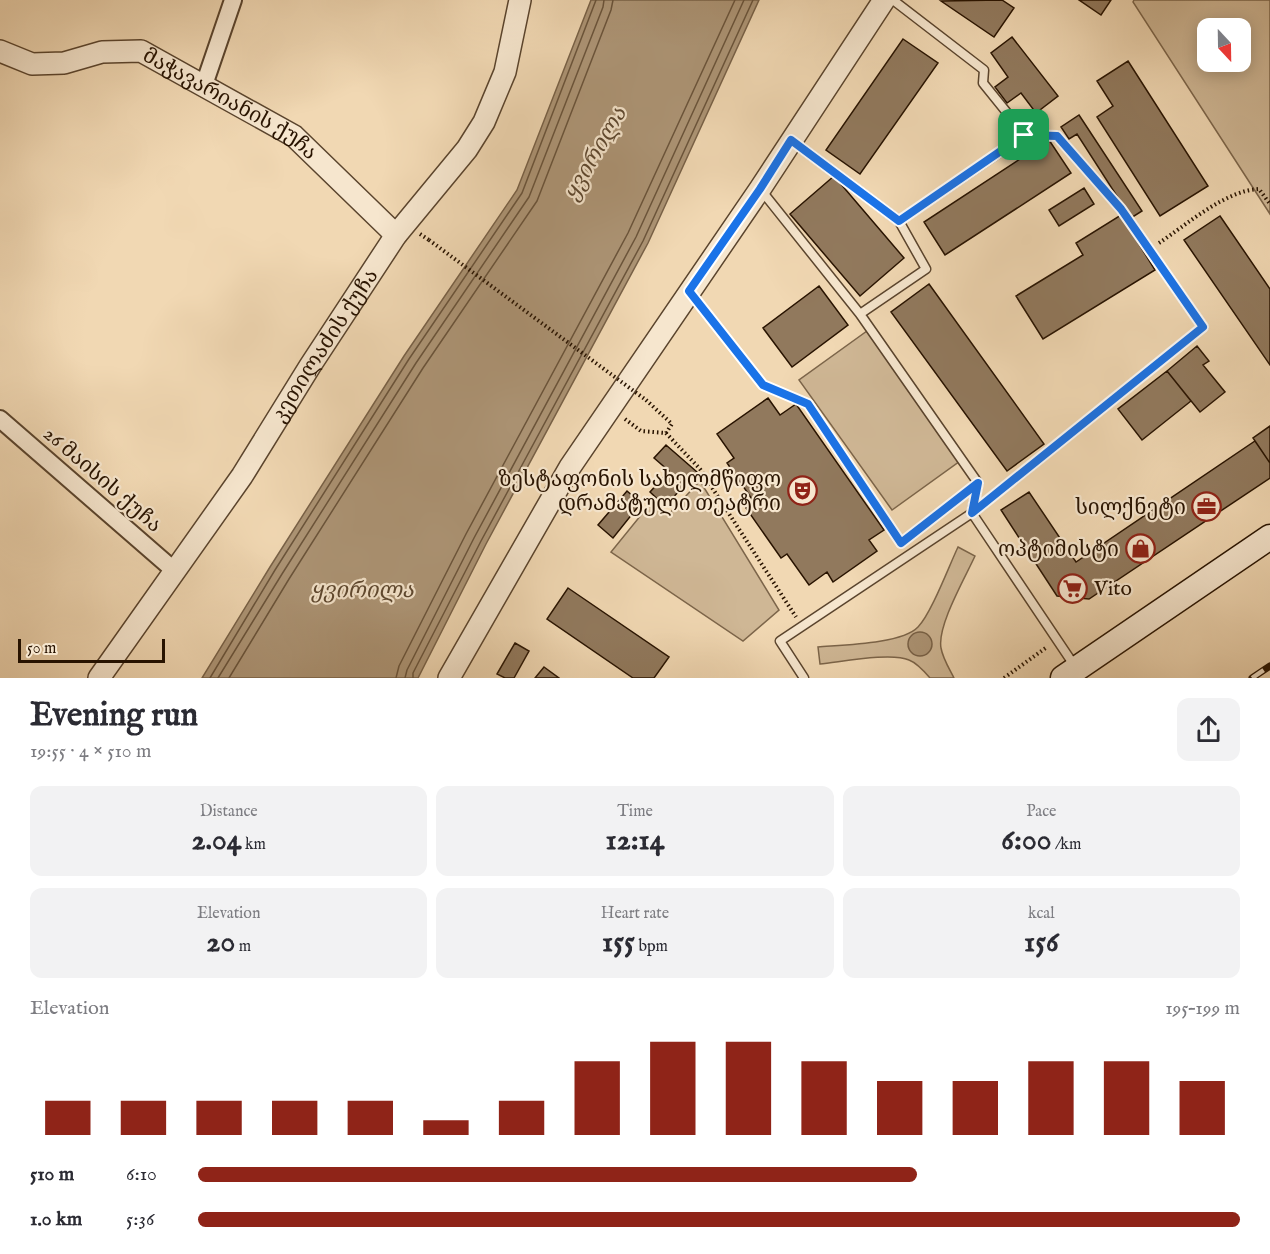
<!DOCTYPE html>
<meta charset="utf-8">
<style>
body{margin:0;font-family:"IM FELL English","Noto Serif Georgian",serif;background:#f2f2f3;color:#2b2b33;height:100vh;display:flex;flex-direction:column;font-size:22px;white-space:nowrap}
*{box-sizing:border-box;margin:0}
p{font-size:20px;color:#7c7c81}
.icon{flex:none;width:33px;height:33px;fill:none;stroke:currentColor;stroke-width:2;stroke-linecap:round;stroke-linejoin:round}
.map{position:relative;height:678px;overflow:hidden}
.details{display:flex;flex-direction:column;background:#fff;flex:1}
.details>*{flex:none}
.needle{width:39px;rotate:158deg}
.fabs{position:absolute;left:1197px;top:18px;display:grid;gap:12px}
.fabs a{display:grid;place-items:center;width:54px;height:54px;border-radius:12px;background:#fff;box-shadow:0 3px 15px #0003;font-size:30px}
.scale{position:absolute;left:18px;bottom:15px;width:147px;box-sizing:border-box;padding-left:6px;border:3px solid #281300;border-top:0;font-size:16px;line-height:21px;white-space:nowrap;color:#281300;-webkit-text-stroke:4px #f6e6ce;paint-order:stroke}
.pin{position:absolute;display:grid;place-items:center;width:51px;height:51px;color:#fff;margin:-26px;border-radius:12px;box-shadow:0 3px 9px #0006}
.round{display:grid;place-items:center;flex:none;width:63px;height:63px;border-radius:12px;background:#f2f2f3}
.summary{display:flex;align-items:center;justify-content:space-between;height:102px;padding:0 30px}
h1{font-size:33px;font-weight:800;line-height:45px}
.metrics{display:grid;grid-template-columns:repeat(3,1fr);gap:9px;height:102px;padding:6px 30px}
.metrics div{display:grid;align-content:center;border-radius:12px;background:#f2f2f3;text-align:center}
.metrics b{font-size:30px;font-weight:800}
.metrics small{font-size:16px;font-weight:400}
.metrics p{font-size:16px}
.chart{height:168px;padding:12px 30px}
.chart p{display:flex;justify-content:space-between}
.chart svg{width:100%;height:108px;margin-top:6px;stroke:#8f2418;stroke-width:6}
ul{padding:0 30px;list-style:none;font-size:20px}
li{display:grid;grid-template-columns:96px 72px 1fr;align-items:center;height:45px}
li i{height:15px;border-radius:8px;background:#8f2418}
.map>svg:first-child{display:block}
.green{fill:#cfb795;stroke:#7c654a;stroke-width:1.5;fill-rule:evenodd}
.water{fill:#ad9576;stroke:#786147;stroke-width:1.5}
.lines{fill:none;stroke-linecap:round;stroke-linejoin:round}
.shore{stroke:#6a543b;stroke-width:1.5}
.building{fill:#91795d;stroke:#281300;stroke-width:1.5}
.service-casing{stroke:#5a442d;stroke-width:11}
.minor-casing{stroke:#5a442d;stroke-width:20}
.tertiary-casing{stroke:#5a442d;stroke-width:24}
.secondary-casing{stroke:#281300;stroke-width:27}
.path{stroke:#281300;stroke-width:4;stroke-dasharray:1.5 3;stroke-linecap:butt}
.service{stroke:#f6e6ce;stroke-width:8}
.minor{stroke:#f6e6ce;stroke-width:16}
.tertiary{stroke:#f6e6ce;stroke-width:21}
.secondary{stroke:#f6e6ce;stroke-width:24}
.rail-casing{stroke:#281300;stroke-width:7}
.rail{stroke:#f6e6ce;stroke-width:4.5;stroke-dasharray:14;stroke-linecap:butt}
.path-bridge{stroke:#281300;stroke-width:4;stroke-dasharray:1.5 3;stroke-linecap:butt}
.route-casing{stroke:#fff;stroke-width:12}
.route{stroke:#1a73e8;stroke-width:8}
.labels{text-anchor:middle;stroke-width:4.5;stroke-linejoin:round;paint-order:stroke}
.street-label{font-size:21px;fill:#281300;stroke:#f6e6ce}
.poi-label{font-size:21px;fill:#281300;stroke:#f6e6ce;text-anchor:end}
.water-label{font-size:22px;font-style:italic;fill:#5d472f;stroke:#f6e6ce}
</style>
<div class="map">
<svg width="1270" height="678" viewBox="0 0 1270 678">
<rect width="100%" height="100%" fill="#f1d8b3"/>
<filter id="stains"><feTurbulence type="fractalNoise" baseFrequency=".00333" numOctaves="4"/><feColorMatrix values="0 0 0 0 .2 0 0 0 0 .09 0 0 0 0 .02 0 0 0 .5 -.17"/></filter>
<radialGradient id="worn" r=".72"><stop offset=".6" stop-color="#630" stop-opacity="0"/><stop offset="1" stop-color="#630" stop-opacity=".3"/></radialGradient>
<!-- green -->
<path class="green" d="M1134 0H1270V214L1133 2ZM1208 28H1240V62H1208Z
M867 331 960 461 892 510 799 380Z
M700 481 779 610 743 641 611 552 650 504 668 515Z
M958 547 975 556C965 578 937 626 941 648 943 659 949 668 954 678H930C924 671 917 663 909 660 891 652 841 662 820 664L818 647C842 645 902 644 918 627 931 614 949 566 958 547Z"/>
<!-- water -->
<path class="water" d="M591 0H759L648 243 486 544 418 678H202L270 567 404 356 517 190Z
M908 644a12 12 0 1 1 24 0a12 12 0 1 1-24 0Z"/>
<g class="lines">
<!-- shore -->
<path class="shore" d="M210 678 275 570 409 359 522 193 596 0
M218 678 282 574 416 363 529 197 603 7 604 0
M229 678 289 579 423 368 537 201 611 10 613 0
M396 678 399 666 466 534 628 233 735 0
M405 678 407 670 474 538 636 237 744 0
M413 678V673L481 541 643 241 753 0"/>
</g>
<!-- building -->
<path class="building" d="M1002 0 1014 8 994 37 941 1Z
M1079 0H1111L1101 15Z
M1012 37 1058 96 1036 113 1021 93 1007 103 995 87 1008 77 991 53Z
M903 39 938 63 860 174 826 150Z
M1128 61 1208 186 1160 216 1097 117 1113 106 1097 81Z
M1079 115 1142 211 1131 218 1077 134 1069 139 1061 127Z
M1049 140 1071 173 945 255 924 222Z
M834 176 904 258 860 296 790 214Z
M1084 188 1094 204 1059 226 1049 210Z
M1121 215 1155 270 1043 339 1016 296 1083 255 1076 243Z
M1220 216 1270 289V365L1184 240Z
M929 284 1044 444 1007 471 891 312Z
M819 286 848 325 792 367 763 328Z
M1197 346 1209 361 1203 365 1225 392 1200 412 1167 371Z
M1167 371 1191 401 1142 440 1118 409Z
M768 398 780 415 796 404 884 530 869 540 877 551 833 582 827 572 809 585 787 554 781 558 746 508 754 502 727 463 734 458 717 434Z
M1270 426V463L1253 438Z
M1255 441 1270 463V478L1089 599 1057 596 1001 510 1029 492 1076 562Z
M666 445 697 472 665 506 650 492 669 471 654 458Z
M627 491 641 503 613 538 598 525Z
M568 588 669 657 654 678H633L547 619Z
M515 643 529 651 514 678H505L497 674Z
M544 667 559 678H535Z"/>
<g class="lines">
<defs>
<path id="service" d="M893 0 984 70 983 83 1025 135 1057 136 1121 209 1203 327 972 513
M791 140 899 221
M761 190 860 314 978 483 972 512
M860 314 926 269 899 221 1025 135
M804 678 780 641 972 513 1076 668"/>
<path id="minor" d="M204 85 233 0
M0 419 176 572"/>
<g id="tertiary">
<path id="s1" d="M0 51 32 64 64 63 102 52 141 51 294 136 396 235"/>
<path id="s2" d="M99 678 242 476 310 366 396 235 467 149 484 122 505 72 520 0"/>
<path d="M449 678 570 467 760 189 884 0"/>
</g>
<path id="secondary" d="M1063 678 1270 537"/>
</defs>
<!-- service casing -->
<use href="#service" class="service-casing"/>
<!-- minor casing -->
<use href="#minor" class="minor-casing"/>
<!-- tertiary casing -->
<use href="#tertiary" class="tertiary-casing"/>
<!-- secondary casing -->
<use href="#secondary" class="secondary-casing"/>
<!-- path -->
<path class="path" d="M420 234 429 240
M1159 243C1186 225 1226 190 1259 189L1270 204
M702 308 763 385 808 404 901 543
M646 400 672 424 666 433
M625 419 641 431 666 433 700 469 796 617
M910 536 961 496
M1004 678 1047 647"/>
<!-- service -->
<use href="#service" class="service"/>
<!-- minor -->
<use href="#minor" class="minor"/>
<!-- tertiary -->
<use href="#tertiary" class="tertiary"/>
<!-- secondary -->
<use href="#secondary" class="secondary"/>
<defs>
<path id="rail" d="M1252 678 1270 666"/>
</defs>
<!-- rail casing -->
<use href="#rail" class="rail-casing"/>
<!-- rail -->
<use href="#rail" class="rail"/>
<!-- path-bridge -->
<path class="path-bridge" d="M429 240 646 400"/>
</g>
<g class="lines">
<defs>
<path id="route" d="M1024 135 1057 136 1121 209 1203 327 972 513 978 483 901 543 808 404 763 385 689 291 760 189 791 140 899 221Z"/>
</defs>
<!-- route casing -->
<use href="#route" class="route-casing"/>
<!-- route -->
<use href="#route" class="route"/>
</g>
<!-- icons -->
<defs>
<symbol id="theatre-ring" viewBox="-11 -11 22 22"><circle r="9.5" fill="#f6e6ce" stroke="#8f2418" stroke-width="1.5"/><path d="M-5-5.5Q0-4 5-5.5V0Q5 5 0 6Q-5 5-5 0ZM-3.3-2.5H-1v1.5H-3.3ZM1-2.5H3.3v1.5H1ZM-2.8 1Q0 5.5 2.8 1Z" fill="#8f2418"/></symbol>
<symbol id="office-ring" viewBox="-11 -11 22 22"><circle r="9.5" fill="#f6e6ce" stroke="#8f2418" stroke-width="1.5"/><path d="M-6-3h4V-5.5h4V-3h4V5H-6ZM-1-4.5V-3h2v-1.5ZM-6 0V1H6V0Z" fill="#8f2418"/></symbol>
<symbol id="shop-ring" viewBox="-11 -11 22 22"><circle r="9.5" fill="#f6e6ce" stroke="#8f2418" stroke-width="1.5"/><path d="M-5-2.5h2.3a2.7 3.5 0 0 1 5.4 0H5L5.5 6h-11ZM-1.5-2.5h3a1.5 2.3 0 0 0-3 0Z" fill="#8f2418"/></symbol>
<symbol id="supermarket-ring" viewBox="-11 -11 22 22"><circle r="9.5" fill="#f6e6ce" stroke="#8f2418" stroke-width="1.5"/><path d="M-6-5.5h2.5l.6 2H6L4.5 2H-2.5L-4.4-4H-6ZM-1.5 3.2a1.3 1.3 0 1 0 .1 0ZM3 3.2a1.3 1.3 0 1 0 .1 0Z" fill="#8f2418"/></symbol>
</defs>
<g fill-rule="evenodd">
<use href="#theatre-ring" x="786" y="474" width="33" height="33"/>
<use href="#office-ring" x="1190" y="490" width="33" height="33"/>
<use href="#shop-ring" x="1124" y="532" width="33" height="33"/>
<use href="#supermarket-ring" x="1056" y="572" width="33" height="33"/>
</g>
<g class="labels">
<!-- street labels -->
<g class="street-label">
<text dy="7" stroke="none"><textPath href="#s1" startOffset="249">მაჭავარიანის ქუჩა</textPath></text>
<text dy="7" stroke="none"><textPath href="#s2" startOffset="402">კეთილაძის ქუჩა</textPath></text>
<text transform="translate(103 479) rotate(41)" y="7">26 მაისის ქუჩა</text>
</g>
<!-- poi labels -->
<g class="poi-label">
<text x="781" y="486">ზესტაფონის სახელმწიფო<tspan x="781" dy="24">დრამატული თეატრი</tspan></text>
<text x="1186" y="514">სილქნეტი</text>
<text x="1119" y="556">ოპტიმისტი</text>
<text x="1094" y="595" text-anchor="start">Vito</text>
</g>
<!-- water labels -->
<g class="water-label">
<text transform="translate(594 153) rotate(-60)" y="8">ყვირილა</text>
<text x="362" y="597">ყვირილა</text>
</g>
</g>
<rect width="100%" height="100%" filter="url(#stains)"/>
<rect width="100%" height="100%" fill="url(#worn)"/>
</svg>
<div class="fabs">
<a><svg class="needle" viewBox="-14 -14 28 28"><path d="M0-13l5 13h-10z" fill="#e53935"/><path d="M0 13l5-13h-10z" fill="#7c7c81"/></svg></a>
</div>
<div class="scale">50 m</div>
<div class="pin" style="left:1024px;top:135px;background:#1e9e55"><svg class="icon" aria-label="arrive" viewBox="0 0 24 24"><path d="M6 21V4h12l-3 4 3 4H6"/></svg></div>
</div>
<section class="details">
<div class="summary"><div><h1>Evening run</h1><p>19:55 · 4 × 510 m</p></div><a class="round"><svg class="icon" aria-label="share" viewBox="0 0 24 24"><path d="M12 15V3M7 8l5-5 5 5M5 13v7h14v-7"/></svg></a></div>
<div class="metrics">
<div><p>Distance</p><b>2.04<small> km</small></b></div>
<div><p>Time</p><b>12:14</b></div>
<div><p>Pace</p><b>6:00<small> /km</small></b></div>
</div>
<div class="metrics">
<div><p>Elevation</p><b>20<small> m</small></b></div>
<div><p>Heart rate</p><b>155<small> bpm</small></b></div>
<div><p>kcal</p><b>156</b></div>
</div>
<div class="chart"><p><span>Elevation</span>195–199 m</p>
<svg viewBox="0 0 160 44" preserveAspectRatio="none"><path d="M5 44V30M15 44V30M25 44V30M35 44V30M45 44V30M55 44V38M65 44V30M75 44V14M85 44V6M95 44V6M105 44V14M115 44V22M125 44V22M135 44V14M145 44V14M155 44V22"/></svg>
</div>
<ul>
<li><b>510 m</b>6:10<i style="width:69%"></i></li>
<li><b>1.0 km</b>5:36<i style="width:100%"></i></li>
</ul>
</section>
